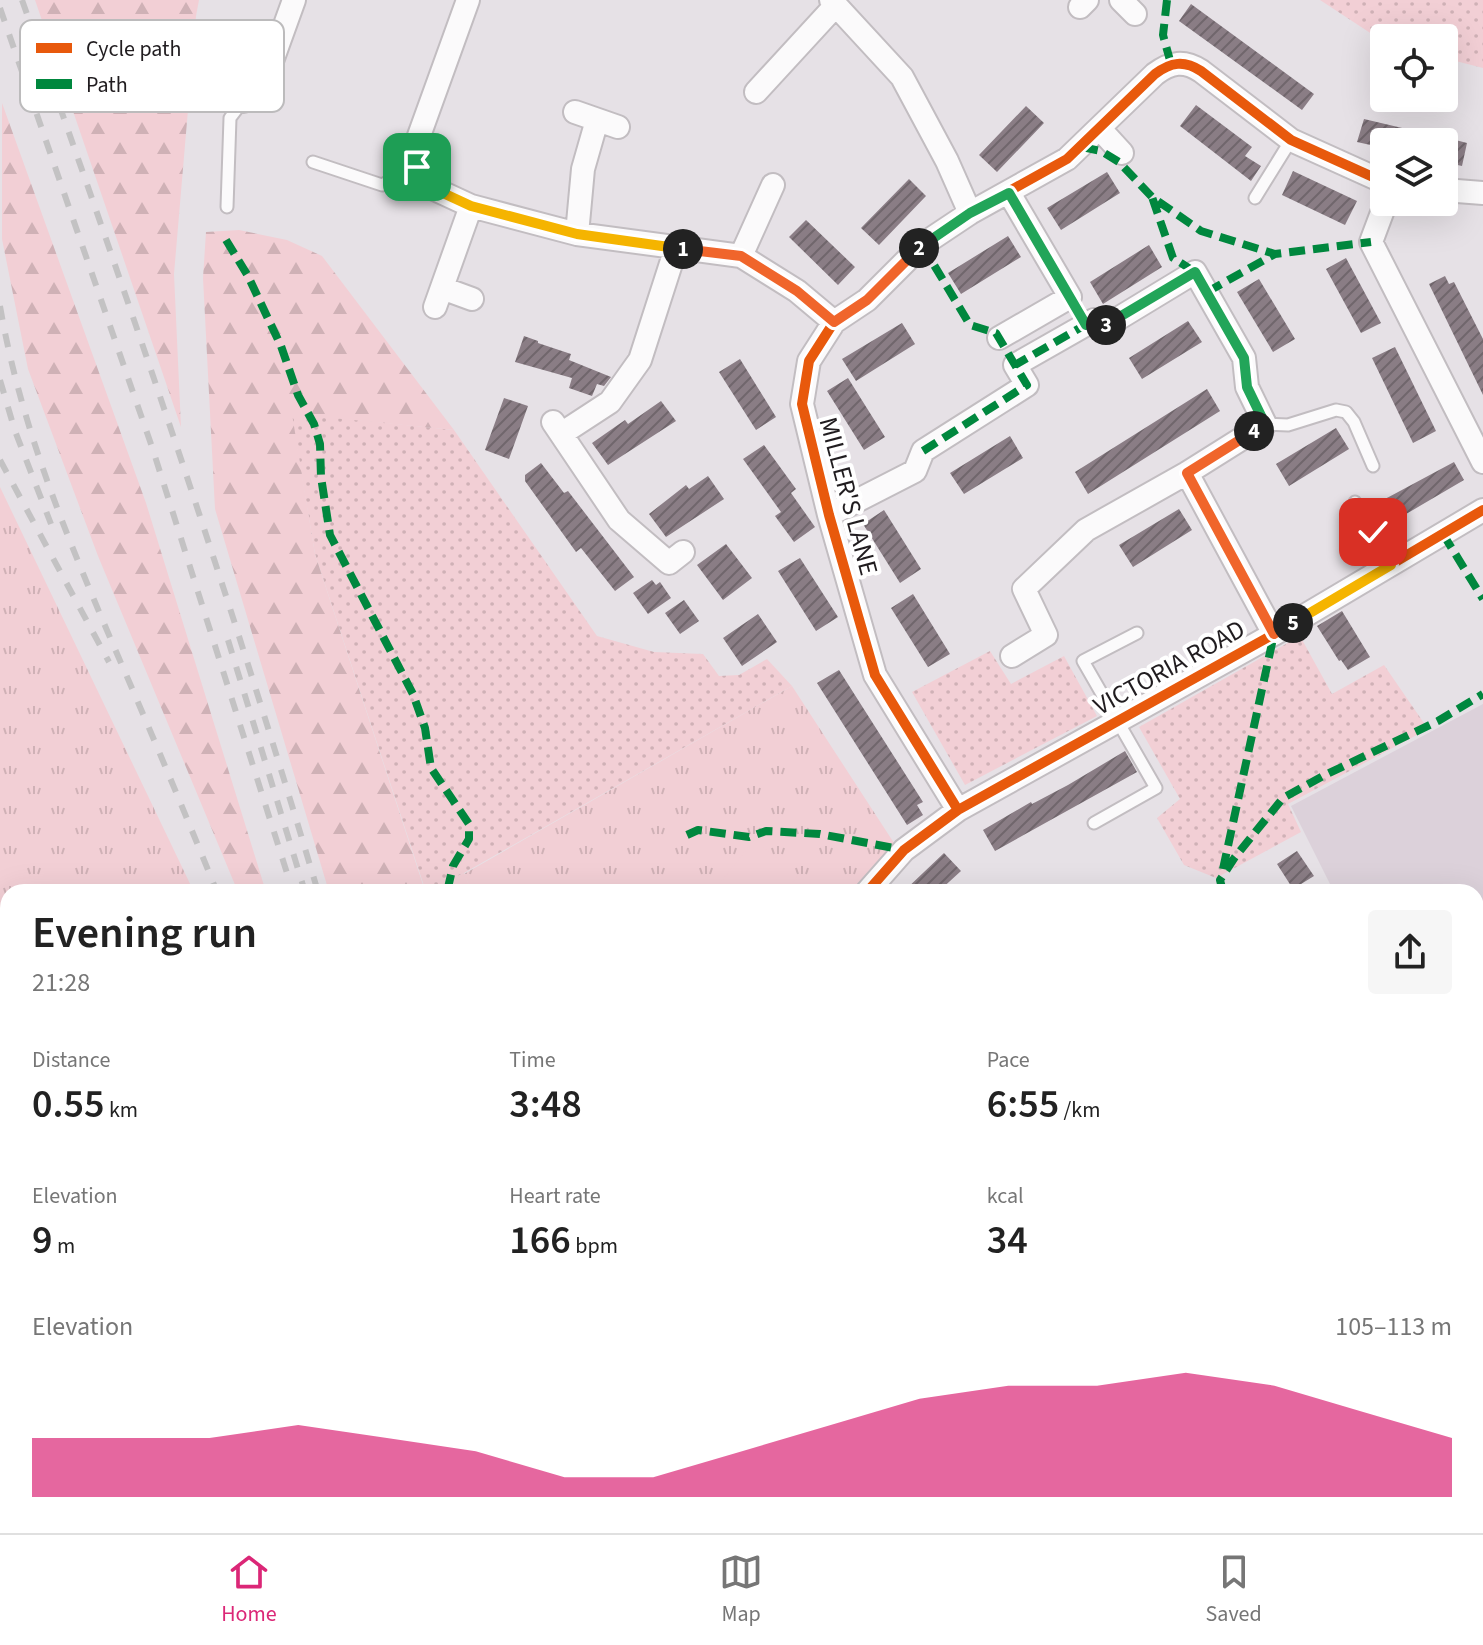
<!DOCTYPE html>
<meta charset="utf-8">
<style>
body{margin:0;font-family:"Source Sans 3",sans-serif;background:#f6f6f6;color:#222;height:100vh;display:flex;flex-direction:column;font-size:30px;white-space:nowrap}
*{box-sizing:border-box;margin:0}
p{font-size:26px;color:#767676}
.icon{flex:none;width:44px;height:44px;fill:none;stroke:currentColor;stroke-width:2;stroke-linecap:round;stroke-linejoin:round}
.map{position:relative;flex:1;overflow:hidden}
.panel{position:absolute;left:0px;top:884px;width:1484px;height:650px;display:flex;flex-direction:column;background:#fff;border-radius:24px 24px 0 0;box-shadow:0 8px 32px #0002}
.panel>*{flex:none}
.controls{position:absolute;left:1370px;top:24px;display:grid;gap:16px}
.controls a{display:grid;place-items:center;width:88px;height:88px;border-radius:8px;background:#fff;box-shadow:0 8px 32px #0002;font-size:40px}
.pin{position:absolute;display:grid;place-items:center;width:68px;height:68px;color:#fff;margin:-34px;border-radius:16px;box-shadow:0 4px 12px #0006}
.km{position:absolute;width:40px;height:40px;margin:-20px;border-radius:50%;background:#222;color:#fff;font-size:22px;line-height:40px;text-align:center}
.round{display:grid;place-items:center;flex:none;width:84px;height:84px;border-radius:8px;background:#f6f6f6}
.overview{display:flex;align-items:center;justify-content:space-between;height:136px;padding:0 32px}
h1{font-size:44px;font-weight:600;line-height:60px}
.figures{display:grid;grid-template-columns:repeat(3,1fr);gap:12px;height:136px;padding:8px 32px}
.figures div{display:grid;align-content:center}
.figures b{font-size:40px;font-weight:600}
.figures small{font-size:22px;font-weight:400}
.figures p{font-size:22px}
.chart{height:224px;padding:16px 32px}
.chart p{display:flex;justify-content:space-between}
.chart svg{width:100%;height:144px;margin-top:8px;fill:#db2777;opacity:.7}
.tab-bar{display:flex;justify-content:space-around;align-items:center;height:112px;border-top:2px solid #e0e0e0;background:#fff;font-size:22px;color:#767676}
.tab-bar a{display:grid;justify-items:center;gap:4px}
.tab-bar .selected{color:#db2777}
.map>svg:first-child{display:block}
.built{fill:#dcd1da}
.grass{fill:url(#grass-dots)}
.forest{fill:url(#forest-firs)}
.park{fill:url(#park-tufts)}
.garden{fill:#f2cfd5}
.water{fill:#baafda}
.building{fill:url(#building-hatch)}
.lines{fill:none;stroke-linecap:round;stroke-linejoin:round}
.lane-casing{stroke:#c2bdc1;stroke-width:15}
.street-casing{stroke:#c2bdc1;stroke-width:26}
.lane{stroke:#fbfafb;stroke-width:11}
.street{stroke:#fbfafb;stroke-width:22}
.rail{stroke:#c3c2c3;stroke-width:6;stroke-dasharray:14 14;stroke-linecap:butt}
.quiet{stroke:#00873e;stroke-width:8;stroke-dasharray:16 8;stroke-linecap:butt}
.cycleway-casing{stroke:#fff;stroke-width:15}
.cycleway{stroke:#e8590c;stroke-width:10}
.split-1-casing{stroke:#fff;stroke-width:16}
.split-2-casing{stroke:#fff;stroke-width:16}
.split-3-casing{stroke:#fff;stroke-width:16}
.split-4-casing{stroke:#fff;stroke-width:16}
.split-5-casing{stroke:#fff;stroke-width:16}
.split-6-casing{stroke:#fff;stroke-width:16}
.split-1{stroke:#f5b400;stroke-width:10}
.split-2{stroke:#f0652b;stroke-width:10}
.split-3{stroke:#22a559;stroke-width:10}
.split-4{stroke:#22a559;stroke-width:10}
.split-5{stroke:#f0652b;stroke-width:10}
.split-6{stroke:#f5b400;stroke-width:10}
.labels{text-anchor:middle;stroke-width:8;stroke-linejoin:round;paint-order:stroke}
.street-label{font-size:26px;fill:#201c1f;stroke:#fff}
.key{fill:#fff;stroke:#bcbbbc;stroke-width:2}
.key-label{font-size:22px;fill:#201c1f}
</style>
<div class="map">
<svg width="1483" height="1533" viewBox="0 0 1483 1533">
<defs>
<pattern id="grass-dots" width="8" height="8" patternUnits="userSpaceOnUse" patternTransform="scale(2)"><rect width="8" height="8" fill="#f2cfd5"/><path d="M2 2h.1M6 6h.1" fill="none" stroke="#cfb1b6" stroke-width="1.8" stroke-linecap="round"/></pattern>
<pattern id="forest-firs" width="22" height="20" patternUnits="userSpaceOnUse" patternTransform="scale(2)"><rect width="22" height="20" fill="#f2cfd5"/><path d="M5 1l3.5 6h-7zM16 11l3.5 6h-7z" fill="#cfb1b6"/></pattern>
<pattern id="park-tufts" width="24" height="20" patternUnits="userSpaceOnUse" patternTransform="scale(2)"><rect width="24" height="20" fill="#f2cfd5"/><path d="M3 7l-1-3M5 7V3M7 7l1-3M15 17l-1-3M17 17v-4M19 17l1-3" fill="none" stroke="#cfb1b6"/></pattern>
<pattern id="building-hatch" width="6" height="6" patternUnits="userSpaceOnUse" patternTransform="scale(2)"><rect width="6" height="6" fill="#8a7d85"/><path d="M-1 1l2-2M0 6l6-6M5 7l2-2" fill="none" stroke="#70666c"/></pattern>
</defs>
<rect width="100%" height="100%" fill="#e6e1e6"/>
<!-- built -->
<path class="built" d="M1483 704V1092L1476 1085V892H1334L1291 806Z"/>
<!-- grass -->
<path class="grass" d="M1320 0H1483V68L1444 58V38H1384V42Z
M291 413 454 430 597 636 654 652 703 654 719 676 739 675 767 659 792 686 464 873 426 892 315 554Z
M1300 636 1332 694 1384 665 1428 729 1288 804 1301 832 1216 878 1184 865 1157 818 1180 799 1139 727Z
M990 651 1011 684 1064 656 1097 716 965 785 912 692Z"/>
<!-- forest -->
<path class="forest" d="M35 0H199L196 16 174 274 181 427Z
M2 103 146 503 266 892H238L98 556 28 369 2 239Z
M239 230 287 240 322 256 454 430 292 414 315 554 425 891 464 873 472 892H329L215 509 203 278 206 232Z
M495 1526H536L538 1533H496Z"/>
<!-- park -->
<path class="park" d="M0 487 194 892H8V1526H425L427 1533H20L0 1526Z
M792 686 894 843 852 892H472L464 874Z"/>
<!-- garden -->
<path class="garden" d="M754 840 798 875 785 892H713Z"/>
<!-- water -->
<path class="water" d="M0 1033 8 1054V1119L0 1117Z
M0 1469 8 1472V1506L0 1503Z
M68 1526H164L184 1533H88Z"/>
<!-- building -->
<path class="building" d="M1191 4 1314 94 1302 110 1179 21Z
M1196 105 1252 147 1245 156 1261 166 1251 181 1180 126Z
M1026 106 1044 123 997 172 979 155Z
M1364 119 1436 136V142H1384V148L1357 142Z
M1444 137 1467 143 1462 166 1444 162Z
M1293 171 1357 201 1345 225 1282 195Z
M1107 172 1120 193 1061 230 1047 208Z
M909 179 926 196 879 245 861 228Z
M806 220 855 267 838 285 789 237Z
M1008 236 1021 257 961 294 948 273Z
M1149 245 1162 267 1103 304 1090 282Z
M1346 258 1381 323 1361 333 1326 269Z
M1445 276 1449 284 1454 282 1483 339V395L1429 284Z
M1259 279 1295 339 1273 352 1237 292Z
M1188 321 1202 342 1142 379 1129 358Z
M902 323 915 344 856 381 842 359Z
M524 336 538 341V343L571 354 569 360 611 377 604 386 597 384 592 396 569 388 572 378 515 362Z
M1395 347 1436 431 1413 443 1372 358Z
M740 359 776 417 756 430 719 372Z
M848 378 885 437 864 450 827 391Z
M1207 389 1220 411 1088 494 1075 472Z
M504 398 528 406 509 459 485 450Z
M661 401 676 421 608 465 592 443 625 420 628 424Z
M1336 428 1349 449 1289 486 1276 464Z
M1010 436 1023 458 964 494 950 473Z
M764 445 796 489 791 493 815 527 794 542 775 516 781 512 743 459Z
M1454 462 1464 480 1384 527 1372 506Z
M541 463 564 493 568 491 634 577 615 591 581 548 576 552 525 481V475Z
M708 476 724 499 666 537 649 514 686 485 689 489Z
M1179 509 1192 530 1133 567 1119 545Z
M884 510 921 569 900 583 863 524Z
M726 544 752 578 723 600 697 565Z
M800 558 838 617 816 631 778 571Z
M652 580 656 585 660 582 671 598 648 614 633 593Z
M913 594 950 654 928 667 891 608Z
M684 600 699 621 680 634 665 613Z
M1342 611 1370 657 1348 670 1341 660 1339 661 1317 626Z
M758 614 777 642 742 666 723 638Z
M839 670 923 802 917 805 923 815 907 825 817 683Z
M1125 751 1137 772 995 851 983 830 1031 802 1032 804 1068 785Z
M1297 851 1314 876 1293 889 1277 864Z
M944 853 961 871 938 892H903Z"/>
<g class="lines">
<defs>
<path id="lane" d="M313 162 382 185 417 167
M1255 198 1291 140
M227 207 230 118 243 101
M1265 424 1288 425 1336 410 1346 412 1354 422 1373 466
M1355 502 1391 565
M1094 823 1156 788 1083 661 1137 633"/>
<path id="street" d="M468 0 411 158 430 187 471 206 577 234 741 256 797 291 834 322
M831 0 902 77 947 161 970 213
M1121 0 1135 14
M1080 7 1087 0
M756 92 836 5
M243 101 272 61 294 0
M575 112 618 127
M1100 129 1122 153
M1444 190 1483 193
M1386 202 1371 242 1483 462
M577 234 583 169 597 120
M741 256 773 185
M442 288 472 299
M435 307 471 206
M999 338 1070 297 1009 193
M553 422 619 520 669 563 683 552
M561 434 610 402 640 360 676 248
M1187 473 1274 634
M829 515 915 471 923 451 1027 385 1015 365 1094 320 1101 329 1195 272 1244 358 1247 387 1265 424 1187 473 1086 530 1024 589 1046 635 1012 656
M958 810 875 675 829 515 802 404 809 361 834 322 867 300 922 245 970 213 1067 159 1155 74C1171 62 1184 60 1201 71L1291 140 1384 182
M867 892 904 850 958 810 1274 634 1483 510
M1476 1471 1483 1457
M1476 1525 1483 1527
M839 1533 841 1526
M1035 1533 1037 1526
M1217 1533 1219 1526
M1448 1533 1451 1526"/>
</defs>
<!-- lane casing -->
<use href="#lane" class="lane-casing"/>
<!-- street casing -->
<use href="#street" class="street-casing"/>
<!-- lane -->
<use href="#lane" class="lane"/>
<!-- street -->
<use href="#street" class="street"/>
<!-- rail -->
<path class="rail" d="M22 0C127 295 229 592 318 892
M0 8 153 450 293 892
M0 306C21 429 69 542 118 656 152 734 185 813 217 892
M0 380 15 431 51 524
M0 460 109 662
M228 640 305 892
M447 1526 449 1533
M460 1526 462 1533
M486 1526 488 1533"/>
<!-- quiet -->
<path class="quiet" d="M1167 0 1163 35 1171 64
M1082 147 1101 151 1119 162 1152 197 1201 231 1275 254 1371 242
M226 240 248 276 281 346 298 395 314 424 320 444 321 477 330 535 413 694 425 728 431 768 469 824V839L453 866 447 892
M922 245 970 325 996 333 1015 365
M1207 292 1275 254
M1070 297 1086 325
M923 451 1027 385 1015 365 1094 320 1101 329 1195 272 1173 258 1152 197
M1443 534 1483 599
M687 835 698 830 749 837 766 831 820 834 904 850
M1223 869 1274 634
M1223 892 1220 880 1235 857 1283 798 1325 775 1438 721 1483 694
M543 1526 544 1533
M906 1526 929 1533"/>
<defs>
<path id="cycleway" d="M958 810 875 675 829 515 802 404 809 361 834 322 867 300 922 245 970 213 1067 159 1155 74C1171 62 1184 60 1201 71L1291 140 1384 182
M867 892 904 850 958 810 1274 634 1483 510"/>
</defs>
<!-- cycleway casing -->
<use href="#cycleway" class="cycleway-casing"/>
<!-- cycleway -->
<use href="#cycleway" class="cycleway"/>
</g>
<g class="lines">
<defs>
<path id="split-1" d="M417 167 430 187 471 206 577 234 683 249"/>
<path id="split-2" d="M683 249 741 256 797 291 834 322 867 300 919 248"/>
<path id="split-3" d="M919 248 970 213 1009 193 1086 325 1094 320 1101 329 1106 325"/>
<path id="split-4" d="M1106 325 1195 272 1244 358 1247 387 1265 424 1254 431"/>
<path id="split-5" d="M1254 431 1187 473 1274 634 1293 623"/>
<path id="split-6" d="M1293 623 1391 565 1373 532"/>
</defs>
<!-- split-1 casing -->
<use href="#split-1" class="split-1-casing"/>
<!-- split-2 casing -->
<use href="#split-2" class="split-2-casing"/>
<!-- split-3 casing -->
<use href="#split-3" class="split-3-casing"/>
<!-- split-4 casing -->
<use href="#split-4" class="split-4-casing"/>
<!-- split-5 casing -->
<use href="#split-5" class="split-5-casing"/>
<!-- split-6 casing -->
<use href="#split-6" class="split-6-casing"/>
<!-- split-1 -->
<use href="#split-1" class="split-1"/>
<!-- split-2 -->
<use href="#split-2" class="split-2"/>
<!-- split-3 -->
<use href="#split-3" class="split-3"/>
<!-- split-4 -->
<use href="#split-4" class="split-4"/>
<!-- split-5 -->
<use href="#split-5" class="split-5"/>
<!-- split-6 -->
<use href="#split-6" class="split-6"/>
</g>
<g class="labels">
<!-- street labels -->
<g class="street-label">
<text transform="translate(849 496) rotate(75)" y="9">MILLER'S LANE</text>
<text transform="translate(1169 667) rotate(-29)" y="9">VICTORIA ROAD</text>
</g>
</g>
<!-- legend -->
<rect x="20" y="20" width="264" height="92" rx="12" class="key"/>
<rect x="36" y="43" width="36" height="10" fill="#e8590c"/>
<rect x="36" y="79" width="36" height="10" fill="#00873e"/>
<g class="key-label">
<text x="86" y="56">Cycle path</text>
<text x="86" y="92">Path</text>
</g>
</svg>
<div class="controls">
<a><svg class="icon" aria-label="locate" viewBox="0 0 24 24"><circle cx="12" cy="12" r="6"/><path d="M12 2v4M12 18v4M2 12h4M18 12h4"/></svg></a>
<a><svg class="icon" aria-label="layers" viewBox="0 0 24 24"><path d="M12 4l9 5-9 5-9-5zM3 14l9 5 9-5"/></svg></a>
</div>
<div class="pin" style="left:417px;top:167px;background:#1e9e55"><svg class="icon" aria-label="arrive" viewBox="0 0 24 24"><path d="M6 21V4h12l-3 4 3 4H6"/></svg></div>
<div class="pin" style="left:1373px;top:532px;background:#d93025"><svg class="icon" aria-label="check" viewBox="0 0 24 24"><path d="M5 12l5 5 9-10"/></svg></div>
<b class="km" style="left:683px;top:249px">1</b>
<b class="km" style="left:919px;top:248px">2</b>
<b class="km" style="left:1106px;top:325px">3</b>
<b class="km" style="left:1254px;top:431px">4</b>
<b class="km" style="left:1293px;top:623px">5</b>
<section class="panel">
<div class="overview"><div><h1>Evening run</h1><p>21:28</p></div><a class="round"><svg class="icon" aria-label="share" viewBox="0 0 24 24"><path d="M12 15V3M7 8l5-5 5 5M5 13v7h14v-7"/></svg></a></div>
<div class="figures">
<div><p>Distance</p><b>0.55<small> km</small></b></div>
<div><p>Time</p><b>3:48</b></div>
<div><p>Pace</p><b>6:55<small> /km</small></b></div>
</div>
<div class="figures">
<div><p>Elevation</p><b>9<small> m</small></b></div>
<div><p>Heart rate</p><b>166<small> bpm</small></b></div>
<div><p>kcal</p><b>34</b></div>
</div>
<div class="chart"><p><span>Elevation</span>105–113 m</p>
<svg viewBox="0 0 160 44" preserveAspectRatio="none"><path d="M0 44V26L10 26L20 26L30 22L40 26L50 30L60 38L70 38L80 30L90 22L100 14L110 10L120 10L130 6L140 10L150 18L160 26V44z"/></svg>
</div>
</section>
</div>
<nav class="tab-bar">
<a class="selected"><svg class="icon" aria-label="home" viewBox="0 0 24 24"><path d="M3 11l9-7 9 7M6 9v11h12V9"/></svg>Home</a>
<a><svg class="icon" aria-label="map" viewBox="0 0 24 24"><path d="M3 6l6-2 6 2 6-2v14l-6 2-6-2-6 2zM9 4v14M15 6v14"/></svg>Map</a>
<a><svg class="icon" aria-label="saved" viewBox="0 0 24 24"><path d="M7 4h10v16l-5-4-5 4z"/></svg>Saved</a>
</nav>
